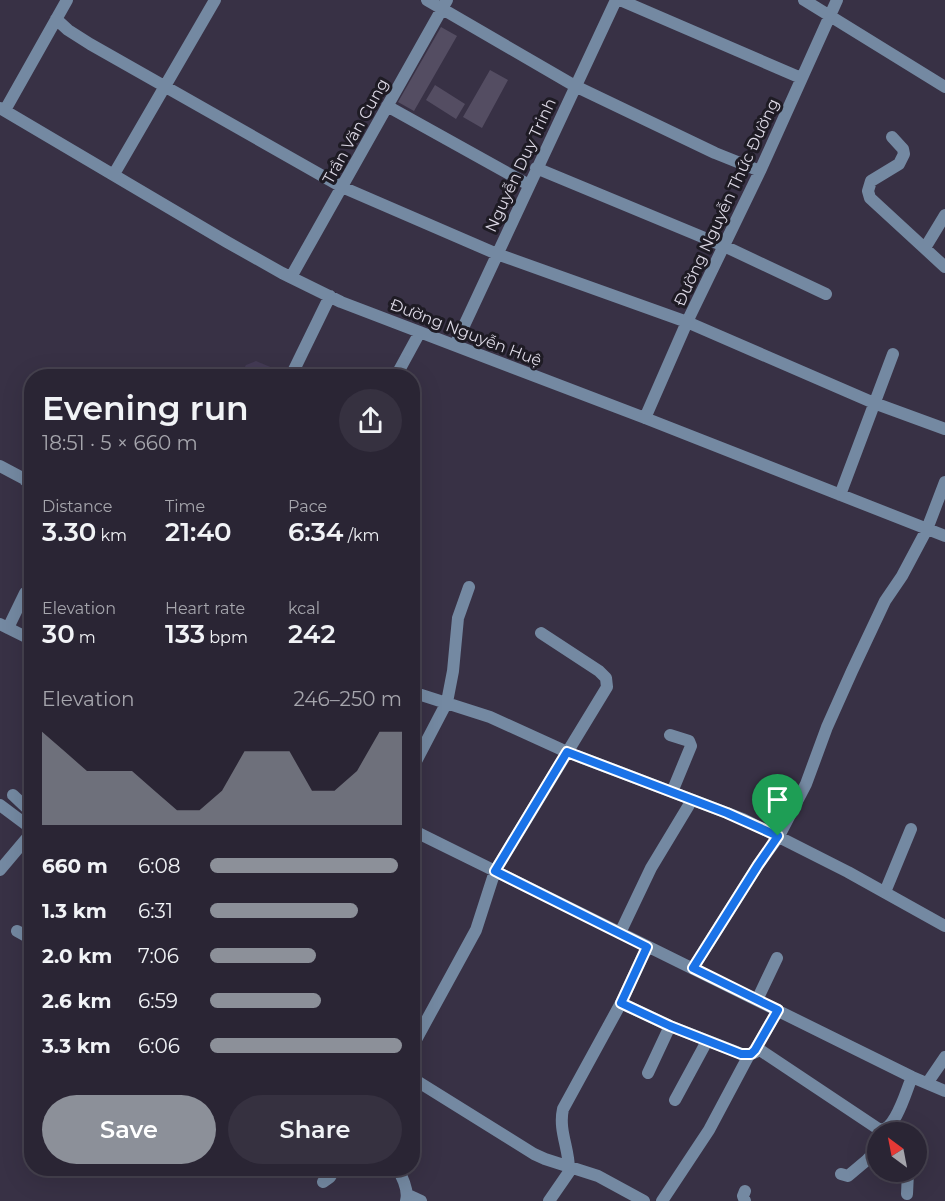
<!DOCTYPE html>
<meta charset="utf-8">
<style>
body{margin:0;font-family:Montserrat,sans-serif;background:#363140;color:#f1f3f6;height:100vh;display:flex;flex-direction:column;font-size:22px;white-space:nowrap}
*{box-sizing:border-box;margin:0}
p{font-size:20px;color:#a5a5ac}
.icon{flex:none;width:33px;height:33px;fill:none;stroke:currentColor;stroke-width:2;stroke-linecap:round;stroke-linejoin:round}
.map{position:relative;flex:1;overflow:hidden}
.details{position:absolute;left:24px;top:369px;width:396px;height:807px;display:flex;flex-direction:column;background:#2a2534;border-radius:24px;box-shadow:0 6px 24px #0002,0 0 0 2px #46424f}
.details>*{flex:none}
.needle{width:39px;rotate:328deg}
.controls{position:absolute;left:867px;top:1122px;display:grid;gap:12px}
.controls a{display:grid;place-items:center;width:60px;height:60px;border-radius:50%;background:#2a2534;box-shadow:0 6px 24px #0002,0 0 0 2px #46424f;font-size:30px}
.pin{position:absolute;display:grid;place-items:center;width:51px;height:51px;color:#fff;margin:-62px -26px;border-radius:50% 50% 50% 0;rotate:-45deg;box-shadow:0 0 6px #0007}
.pin .icon{rotate:45deg}
.round{display:grid;place-items:center;flex:none;width:63px;height:63px;border-radius:32px;background:#363140}
.summary{display:flex;align-items:center;justify-content:space-between;height:102px;padding:0 18px}
h1{font-size:33px;font-weight:600;line-height:45px}
.figures{display:grid;grid-template-columns:repeat(3,1fr);gap:9px;height:102px;padding:6px 18px}
.figures div{display:grid;align-content:center}
.figures b{font-size:26px;font-weight:600}
.figures small{font-size:16px;font-weight:400}
.figures p{font-size:16px}
.chart{height:168px;padding:12px 18px}
.chart p{display:flex;justify-content:space-between}
.chart svg{width:100%;height:108px;margin-top:6px;fill:#8c9099;opacity:.7}
.cta{display:flex;gap:12px;margin-top:auto;padding:12px 18px}
.cta a{flex:1;height:69px;border-radius:36px;background:#8c9099;color:#fff;font-size:24px;font-weight:600;line-height:69px;text-align:center}
.cta a+a{background:#363140;color:#f1f3f6}
ul{padding:0 18px;list-style:none;font-size:20px}
li{display:grid;grid-template-columns:96px 72px 1fr;align-items:center;height:45px}
li i{height:15px;border-radius:8px;background:#8c9099}
.map>svg:first-child{display:block}
.built{fill:#433a54}
.building{fill:#544d62}
.lines{fill:none;stroke-linecap:round;stroke-linejoin:round}
.minor{stroke:#7489a2;stroke-width:12}
.route-casing{stroke:#fff;stroke-width:12}
.route{stroke:#1a73e8;stroke-width:8}
.labels{text-anchor:middle;stroke-width:6;stroke-linejoin:round;paint-order:stroke}
.street-label{font-size:16px;fill:#dcd8e5;stroke:#1e1b24}
</style>
<div class="map">
<svg width="945" height="1201" viewBox="0 0 945 1201">
<rect width="100%" height="100%" fill="#383145"/>
<!-- built -->
<path class="built" d="M256 361 292 376H239L246 365Z"/>
<!-- building -->
<path class="building" d="M441 27 457 36 414 111 398 102Z
M490 70 508 80 482 128 463 117Z
M435 85 465 104 456 119 426 100Z"/>
<g class="lines">
<!-- minor -->
<path class="minor" d="M427 0 575 86 715 153 760 171
M620 0 801 78
M804 0 945 87
M56 19 68 30 90 44 342 187 497 254 687 322 874 403 945 429
M387 106 529 185
M0 108 227 242 282 273 341 302 645 418 945 536
M5 110 67 0
M892 137 903 149 904 154 899 164 871 181 868 191 870 198 945 267
M536 168 724 246 826 294
M114 174 215 0
M925 248 945 215
M291 277 447 0
M455 345 616 0
M291 376 330 296
M396 376 420 332
M645 418 687 322 760 171 837 0
M0 466 32 483
M25 480 32 468
M840 495 893 354
M0 624 32 640
M8 628 25 593
M412 692 490 717 567 752 743 819 848 872 945 926
M670 735 689 741 691 746 672 792
M412 769 447 702 453 671 458 618 469 587
M13 795 32 813
M0 805 32 829
M412 830 912 1077 945 1091
M0 870 32 832
M885 892 911 829
M17 931 26 936 32 932
M620 933 651 868 692 800
M693 968 758 865 779 836 806 784 827 727 852 671 885 601 902 576 927 529 945 482
M757 1000 777 958
M621 1003 670 1026 742 1054 749 1055 760 1050 880 1130C896 1130 906 1091 912 1077
M412 1047 476 930 495 871 607 687 606 678 599 671 541 633
M755 1050 778 1010
M648 1073 670 1026
M412 1078 534 1154 545 1159 598 1176 644 1201
M928 1082 945 1057
M675 1100 707 1041
M397 1168C403 1178 409 1190 406 1201
M841 1174 848 1176 867 1160 878 1148
M323 1182 330 1177 335 1168
M745 1191 743 1196 745 1201
M907 1194 908 1172
M408 1195 421 1201
M549 1201 569 1172C570 1150 558 1131 563 1109L621 1003 647 947
M662 1201 709 1130 749 1055"/>
</g>
<g class="lines">
<defs>
<path id="route" d="M567 752 727 813 778 836 758 865 693 968 778 1010 755 1050 751 1054H741L670 1026 621 1003 647 947 495 871Z"/>
</defs>
<!-- route casing -->
<use href="#route" class="route-casing"/>
<!-- route -->
<use href="#route" class="route"/>
</g>
<g class="labels">
<!-- street labels -->
<g class="street-label">
<text transform="translate(355 131) rotate(-61)" y="6">Trần Văn Cung</text>
<text transform="translate(520 165) rotate(-65)" y="6">Nguyễn Duy Trinh</text>
<text transform="translate(726 202) rotate(-65)" y="6">Đường Nguyễn Thức Đường</text>
<text transform="translate(466 332) rotate(21)" y="6">Đường Nguyễn Huệ</text>
</g>
</g>
</svg>
<div class="controls">
<a><svg class="needle" viewBox="-14 -14 28 28"><path d="M0-13l5 13h-10z" fill="#e53935"/><path d="M0 13l5-13h-10z" fill="#a5a5ac"/></svg></a>
</div>
<div class="pin" style="left:778px;top:836px;background:#1e9e55"><svg class="icon" aria-label="arrive" viewBox="0 0 24 24"><path d="M6 21V4h12l-3 4 3 4H6"/></svg></div>
<section class="details">
<div class="summary"><div><h1>Evening run</h1><p>18:51 · 5 × 660 m</p></div><a class="round"><svg class="icon" aria-label="share" viewBox="0 0 24 24"><path d="M12 15V3M7 8l5-5 5 5M5 13v7h14v-7"/></svg></a></div>
<div class="figures">
<div><p>Distance</p><b>3.30<small> km</small></b></div>
<div><p>Time</p><b>21:40</b></div>
<div><p>Pace</p><b>6:34<small> /km</small></b></div>
</div>
<div class="figures">
<div><p>Elevation</p><b>30<small> m</small></b></div>
<div><p>Heart rate</p><b>133<small> bpm</small></b></div>
<div><p>kcal</p><b>242</b></div>
</div>
<div class="chart"><p><span>Elevation</span>246–250 m</p>
<svg viewBox="0 0 160 44" preserveAspectRatio="none"><path d="M0 44V6L10 14L20 22L30 22L40 22L50 30L60 38L70 38L80 30L90 14L100 14L110 14L120 30L130 30L140 22L150 6L160 6V44z"/></svg>
</div>
<ul>
<li><b>660 m</b>6:08<i style="width:98%"></i></li>
<li><b>1.3 km</b>6:31<i style="width:77%"></i></li>
<li><b>2.0 km</b>7:06<i style="width:55%"></i></li>
<li><b>2.6 km</b>6:59<i style="width:58%"></i></li>
<li><b>3.3 km</b>6:06<i style="width:100%"></i></li>
</ul>
<div class="cta"><a>Save</a><a>Share</a></div>
</section>
</div>
